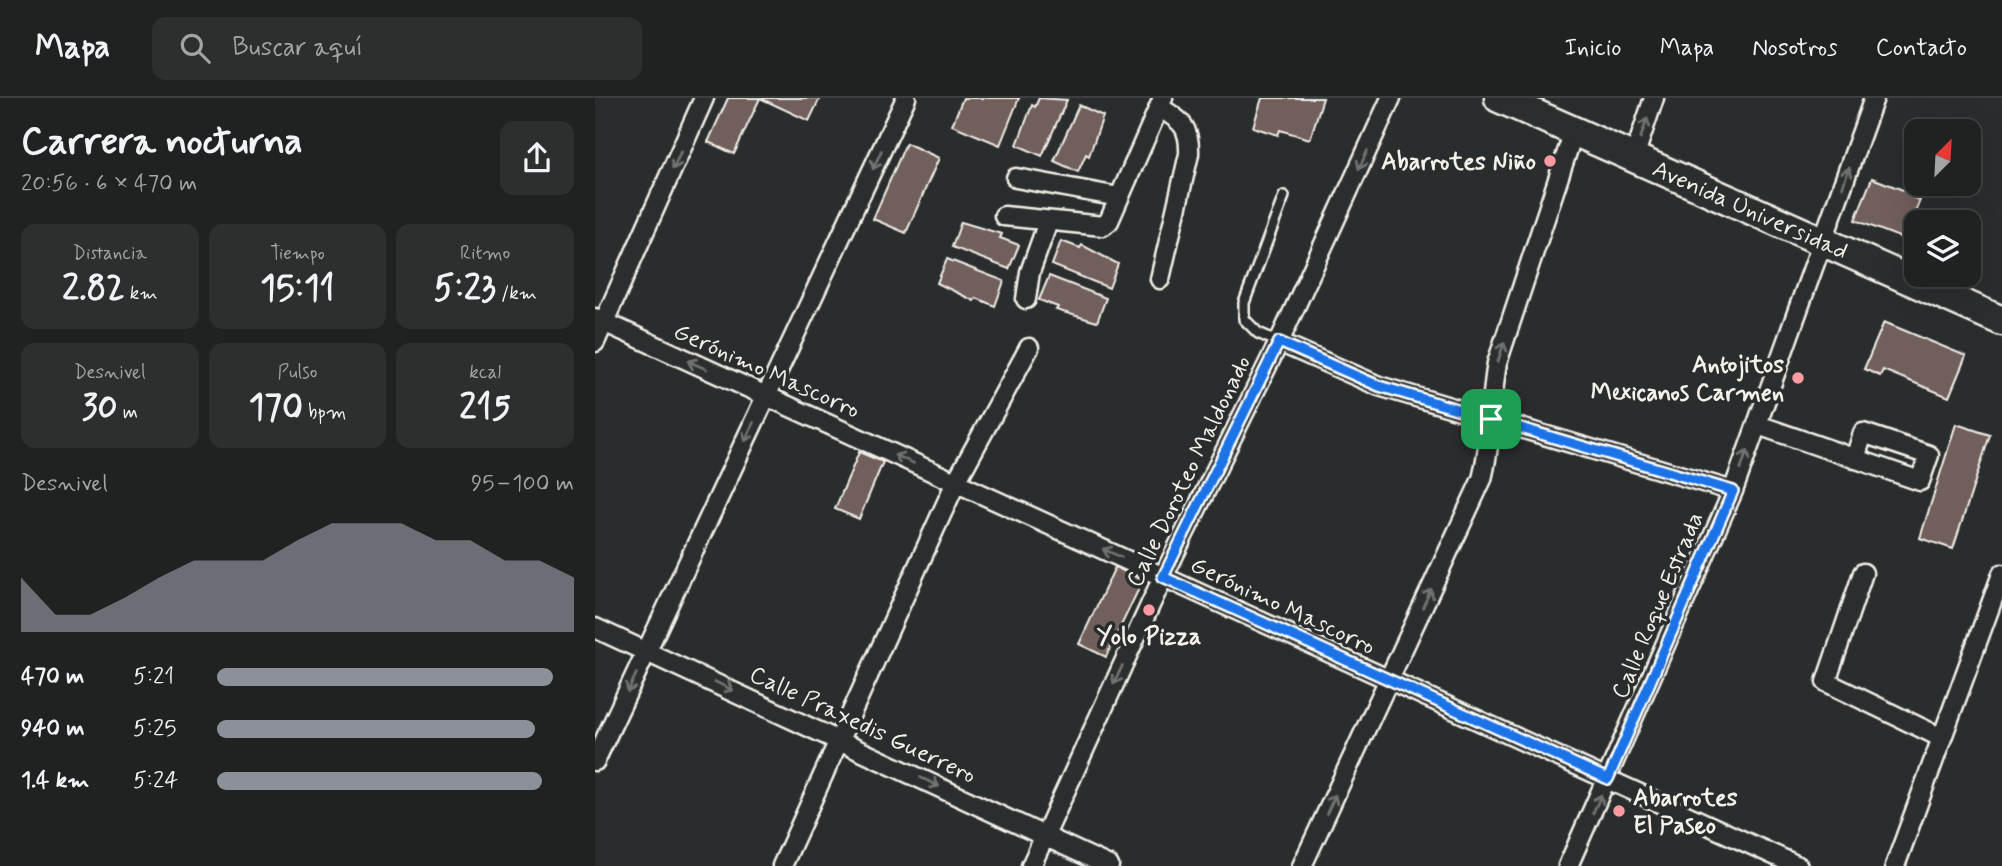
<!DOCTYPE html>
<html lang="es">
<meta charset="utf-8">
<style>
body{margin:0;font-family:Mynerve,sans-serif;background:#2d2f2f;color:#f1f3f6;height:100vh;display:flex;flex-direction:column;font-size:26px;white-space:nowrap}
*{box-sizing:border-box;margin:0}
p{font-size:23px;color:#a2a4a5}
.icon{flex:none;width:38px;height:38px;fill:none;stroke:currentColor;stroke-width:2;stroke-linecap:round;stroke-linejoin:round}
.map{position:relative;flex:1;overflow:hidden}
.drawer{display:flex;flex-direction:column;background:#202222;width:595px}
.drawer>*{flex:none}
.needle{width:46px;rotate:24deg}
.tools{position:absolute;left:1309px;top:21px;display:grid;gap:14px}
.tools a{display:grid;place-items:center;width:77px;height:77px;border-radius:14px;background:#202222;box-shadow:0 7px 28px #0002,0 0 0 2px #3d3f40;font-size:35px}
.pin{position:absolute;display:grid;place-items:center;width:60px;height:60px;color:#fff;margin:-30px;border-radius:14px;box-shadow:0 4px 10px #0006}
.round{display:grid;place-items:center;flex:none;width:74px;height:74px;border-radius:14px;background:#2d2f2f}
.summary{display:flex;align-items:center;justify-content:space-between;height:119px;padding:0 21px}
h1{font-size:38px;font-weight:800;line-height:52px}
.figures{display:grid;grid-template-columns:repeat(3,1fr);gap:10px;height:119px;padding:7px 21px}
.figures div{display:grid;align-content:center;border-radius:14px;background:#2d2f2f;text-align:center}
.figures b{font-size:35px;font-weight:800}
.figures small{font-size:19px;font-weight:400}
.figures p{font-size:19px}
.chart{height:196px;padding:14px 21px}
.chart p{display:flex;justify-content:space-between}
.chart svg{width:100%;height:126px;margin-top:7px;fill:#8c9099;opacity:.7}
ul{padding:0 21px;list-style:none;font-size:23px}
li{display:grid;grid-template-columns:112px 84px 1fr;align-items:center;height:52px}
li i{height:18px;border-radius:9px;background:#8c9099}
header{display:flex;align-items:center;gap:42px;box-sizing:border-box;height:98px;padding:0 35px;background:#202222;border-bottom:2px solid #3d3f40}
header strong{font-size:33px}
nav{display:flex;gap:38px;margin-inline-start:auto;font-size:24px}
.search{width:490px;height:63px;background:#2d2f2f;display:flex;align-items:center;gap:18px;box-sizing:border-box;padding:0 24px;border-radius:14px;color:#a2a4a5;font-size:26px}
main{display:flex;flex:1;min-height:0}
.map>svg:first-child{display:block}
.building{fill:#715e5c;stroke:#f4f1e8;stroke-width:2}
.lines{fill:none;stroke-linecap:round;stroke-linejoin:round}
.service-casing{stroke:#f4f1e8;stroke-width:14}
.minor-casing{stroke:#f4f1e8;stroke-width:23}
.primary-casing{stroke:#f4f1e8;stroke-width:33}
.service{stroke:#2a2d2e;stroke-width:9}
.minor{stroke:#2a2d2e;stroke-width:18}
.primary{stroke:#2a2d2e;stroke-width:28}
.oneway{stroke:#71726f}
.route-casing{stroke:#fff;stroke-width:14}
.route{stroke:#1a73e8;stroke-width:9}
.poi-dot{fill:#ff9aa2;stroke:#2a2d2e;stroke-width:2.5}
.labels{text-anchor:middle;stroke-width:7;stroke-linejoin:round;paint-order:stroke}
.poi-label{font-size:24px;font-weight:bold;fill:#f4f1e8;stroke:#2a2d2e;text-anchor:end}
.street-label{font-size:24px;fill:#f4f1e8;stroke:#2a2d2e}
</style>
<header>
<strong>Mapa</strong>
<div class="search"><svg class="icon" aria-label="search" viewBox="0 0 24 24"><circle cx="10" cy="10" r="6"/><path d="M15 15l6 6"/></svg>Buscar aquí</div>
<nav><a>Inicio</a><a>Mapa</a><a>Nosotros</a><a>Contacto</a></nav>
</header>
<main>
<section class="drawer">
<div class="summary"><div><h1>Carrera nocturna</h1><p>20:56 · 6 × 470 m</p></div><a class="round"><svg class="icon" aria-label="share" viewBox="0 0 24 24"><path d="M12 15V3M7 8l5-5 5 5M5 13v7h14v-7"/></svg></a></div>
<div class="figures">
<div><p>Distancia</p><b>2.82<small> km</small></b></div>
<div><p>Tiempo</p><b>15:11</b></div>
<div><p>Ritmo</p><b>5:23<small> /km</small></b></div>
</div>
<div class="figures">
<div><p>Desnivel</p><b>30<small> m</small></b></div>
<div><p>Pulso</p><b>170<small> bpm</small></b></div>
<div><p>kcal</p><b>215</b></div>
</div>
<div class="chart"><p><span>Desnivel</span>95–100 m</p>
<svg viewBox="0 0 160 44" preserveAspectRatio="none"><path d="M0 44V25L10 38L20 38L30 32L40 25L50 19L60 19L70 19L80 12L90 6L100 6L110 6L120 12L130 12L140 19L150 19L160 25V44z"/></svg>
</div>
<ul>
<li><b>470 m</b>5:21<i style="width:94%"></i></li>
<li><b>940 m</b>5:25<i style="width:89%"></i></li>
<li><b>1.4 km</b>5:24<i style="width:91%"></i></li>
</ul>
</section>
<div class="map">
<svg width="1407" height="768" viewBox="0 0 1407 768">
<rect width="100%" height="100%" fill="#2a2d2e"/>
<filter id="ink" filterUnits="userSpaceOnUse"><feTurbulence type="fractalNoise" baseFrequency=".0143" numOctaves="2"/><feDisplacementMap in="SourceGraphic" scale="14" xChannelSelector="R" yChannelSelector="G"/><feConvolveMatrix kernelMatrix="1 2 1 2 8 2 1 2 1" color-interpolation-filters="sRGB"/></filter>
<g filter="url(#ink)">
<!-- building -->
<path class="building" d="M133 0H225L214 23 165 0 139 56 113 44Z
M368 0H424L405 47 357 27Z
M444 0 472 2 447 58 422 47 437 7 440 9Z
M667 0H728L715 41 685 32 683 37 658 29Z
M484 7 508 18 494 58 491 56 483 74 459 63Z
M311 45 344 60 311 135 278 121Z
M1277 80 1321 97 1319 100 1325 102 1309 141 1260 122Z
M366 124 407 136 405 140 424 147 414 171 357 149Z
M466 143 485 150 487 147 523 166 514 190 457 167Z
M352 161 409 183 400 208 381 200 379 203 342 185Z
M454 178 511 200 502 224 461 212 463 209 444 202Z
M1289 224 1371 258 1354 299 1288 272 1285 278 1269 271Z
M1361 326 1395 337 1358 451 1325 440Z
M264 354 288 364 264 421 240 411Z
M520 469 548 482 511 559 484 546Z"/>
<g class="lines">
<defs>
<path id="service" d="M684 244 663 235 649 221V205L689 98"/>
<path id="minor" d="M564 9C587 23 595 29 594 56L565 181
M1039 59 1059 0
M421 80 524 99
M409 118 508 128 514 123 568 0
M431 201 435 174 453 124
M0 220 1203 768
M0 244 109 0
M684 244 784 288 1138 393
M1163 327 1325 383 1334 357 1268 335 1260 361
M1268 475 1231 584 1347 640
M0 530 514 768
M0 663 311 0
M187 768 361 384 434 250
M436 768 568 479 684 244 796 0
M707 768 887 381C897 343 895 304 902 265L979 33
M973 768 1138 393 1279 0
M1300 768 1407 476"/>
<g id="primary">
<path id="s1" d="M904 0 1407 223"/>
</g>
</defs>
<!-- service casing -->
<use href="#service" class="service-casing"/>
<!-- minor casing -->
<use href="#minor" class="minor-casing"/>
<!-- primary casing -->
<use href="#primary" class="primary-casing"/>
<!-- service -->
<use href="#service" class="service"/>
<!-- minor -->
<use href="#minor" class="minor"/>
<!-- primary -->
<use href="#primary" class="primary"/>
</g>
<!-- one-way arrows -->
<defs><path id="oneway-shaft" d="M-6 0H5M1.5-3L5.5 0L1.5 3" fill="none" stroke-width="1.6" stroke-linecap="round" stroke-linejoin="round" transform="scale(1.75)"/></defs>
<g class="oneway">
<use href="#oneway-shaft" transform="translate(1049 30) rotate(-71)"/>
<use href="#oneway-shaft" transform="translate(82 62) rotate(114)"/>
<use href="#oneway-shaft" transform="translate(282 62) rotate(115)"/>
<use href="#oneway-shaft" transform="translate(768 62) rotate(115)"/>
<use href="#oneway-shaft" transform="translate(1251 79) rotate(-71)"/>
<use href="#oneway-shaft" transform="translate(906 254) rotate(-72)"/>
<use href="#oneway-shaft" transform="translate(102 267) rotate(-156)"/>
<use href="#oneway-shaft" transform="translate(154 334) rotate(115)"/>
<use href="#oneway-shaft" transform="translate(309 361) rotate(-156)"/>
<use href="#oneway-shaft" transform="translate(1149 362) rotate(-69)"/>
<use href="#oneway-shaft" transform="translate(517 455) rotate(-156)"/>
<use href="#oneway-shaft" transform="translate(832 500) rotate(-65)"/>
<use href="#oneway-shaft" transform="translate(523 577) rotate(115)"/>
<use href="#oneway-shaft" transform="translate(37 585) rotate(115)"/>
<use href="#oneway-shaft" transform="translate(129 588) rotate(25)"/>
<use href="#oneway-shaft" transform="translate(335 684) rotate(25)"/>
<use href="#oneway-shaft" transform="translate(736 706) rotate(-65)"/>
<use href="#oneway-shaft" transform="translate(1002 706) rotate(-65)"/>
</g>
</g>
<g class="lines" filter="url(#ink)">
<defs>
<path id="route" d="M684 244 784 288 1138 393 1013 681 568 479Z"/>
</defs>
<!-- route casing -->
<use href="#route" class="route-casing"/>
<!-- route -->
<use href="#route" class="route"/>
</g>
<!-- markers -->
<g class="poi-dot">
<circle cx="955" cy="63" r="7"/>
<circle cx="1203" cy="280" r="7"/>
<circle cx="554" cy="512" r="7"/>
<circle cx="1024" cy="713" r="7"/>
</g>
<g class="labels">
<!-- poi labels -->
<g class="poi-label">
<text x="941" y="71">Abarrotes Niño</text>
<text x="1189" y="274">Antojitos<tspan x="1189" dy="28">Mexicanos Carmen</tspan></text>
<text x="554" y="546" text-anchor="middle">Yolo Pizza</text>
<text x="1038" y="707" text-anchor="start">Abarrotes<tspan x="1038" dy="28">El Paseo</tspan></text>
</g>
<!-- street labels -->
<g class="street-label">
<text dy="8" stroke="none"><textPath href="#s1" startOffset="275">Avenida Universidad</textPath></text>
<text transform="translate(172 272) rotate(24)" y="8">Gerónimo Mascorro</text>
<text transform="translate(593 373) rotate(-64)" y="8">Calle Doroteo Maldonado</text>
<text transform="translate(688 507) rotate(25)" y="8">Gerónimo Mascorro</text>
<text transform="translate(1062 507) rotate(-67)" y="8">Calle Roque Estrada</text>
<text transform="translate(268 626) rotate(25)" y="8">Calle Praxedis Guerrero</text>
</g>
</g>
</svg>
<div class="tools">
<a><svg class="needle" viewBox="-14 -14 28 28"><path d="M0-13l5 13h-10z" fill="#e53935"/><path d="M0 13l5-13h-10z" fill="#a2a4a5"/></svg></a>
<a><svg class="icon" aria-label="layers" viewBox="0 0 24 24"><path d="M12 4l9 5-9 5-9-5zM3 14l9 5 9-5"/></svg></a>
</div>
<div class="pin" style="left:896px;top:321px;background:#1e9e55"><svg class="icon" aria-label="arrive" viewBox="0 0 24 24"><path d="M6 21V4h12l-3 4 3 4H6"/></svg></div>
</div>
</main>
